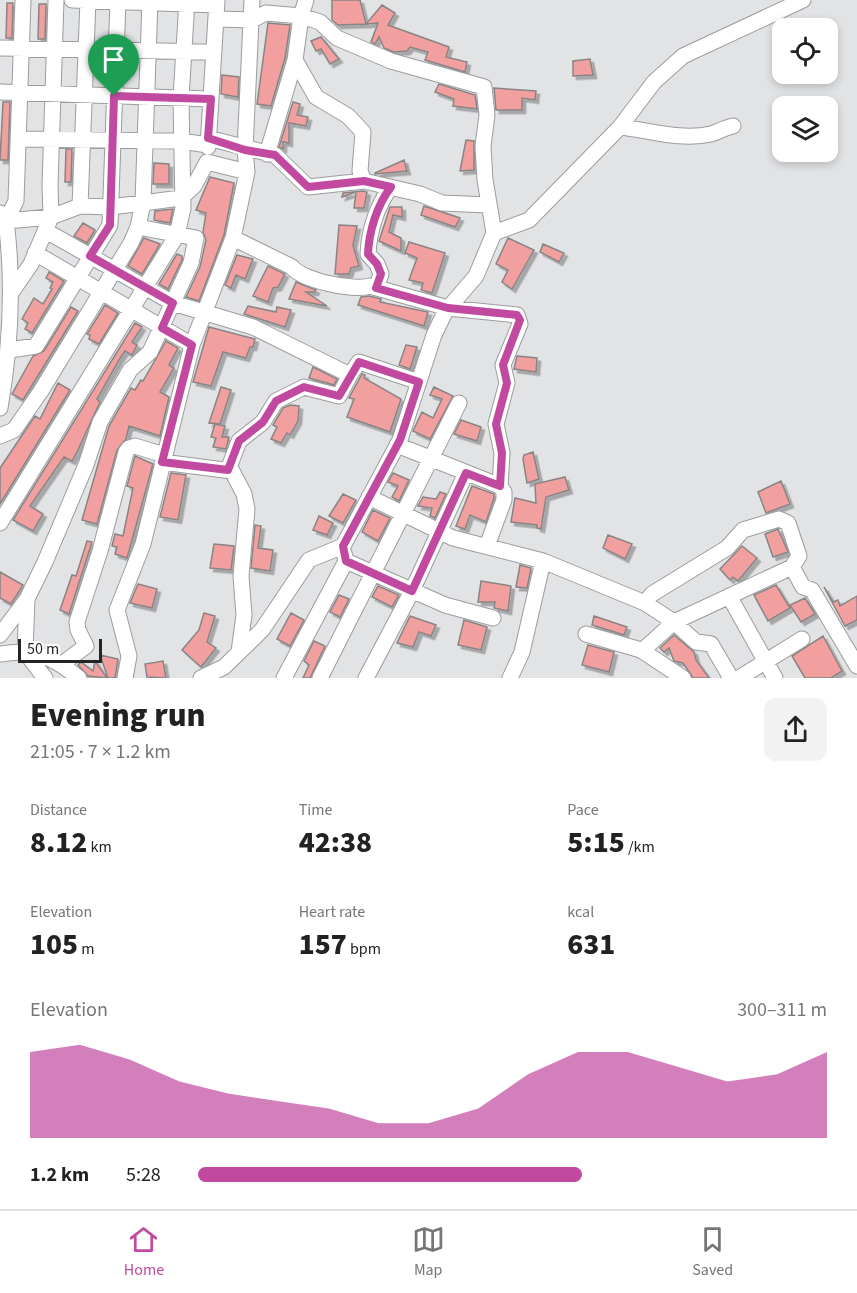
<!DOCTYPE html>
<meta charset="utf-8">
<style>
body{margin:0;font-family:"Source Sans 3",sans-serif;background:#f2f2f2;color:#222;height:100vh;display:flex;flex-direction:column;font-size:22px;white-space:nowrap}
*{box-sizing:border-box;margin:0}
p{font-size:20px;color:#767676}
.icon{flex:none;width:33px;height:33px;fill:none;stroke:currentColor;stroke-width:2;stroke-linecap:round;stroke-linejoin:round}
.map{position:relative;height:678px;overflow:hidden}
.sheet{display:flex;flex-direction:column;background:#fff;flex:1}
.sheet>*{flex:none}
.controls{position:absolute;left:772px;top:18px;display:grid;gap:12px}
.controls a{display:grid;place-items:center;width:66px;height:66px;border-radius:12px;background:#fff;box-shadow:0 3px 9px #0003;font-size:30px}
.scale{position:absolute;left:18px;bottom:15px;width:84px;box-sizing:border-box;padding-left:6px;border:3px solid #242425;border-top:0;font-size:16px;line-height:21px;white-space:nowrap;color:#242425;-webkit-text-stroke:4px #fff;paint-order:stroke}
.pin{position:absolute;display:grid;place-items:center;width:51px;height:51px;color:#fff;margin:-62px -26px;border-radius:50% 50% 50% 0;rotate:-45deg;box-shadow:0 0 6px #0007}
.pin .icon{rotate:45deg}
.round{display:grid;place-items:center;flex:none;width:63px;height:63px;border-radius:12px;background:#f2f2f2}
.summary{display:flex;align-items:center;justify-content:space-between;height:102px;padding:0 30px}
h1{font-size:33px;font-weight:800;line-height:45px}
.metrics{display:grid;grid-template-columns:repeat(3,1fr);gap:9px;height:102px;padding:6px 30px}
.metrics div{display:grid;align-content:center}
.metrics b{font-size:30px;font-weight:800}
.metrics small{font-size:16px;font-weight:400}
.metrics p{font-size:16px}
.chart{height:168px;padding:12px 30px}
.chart p{display:flex;justify-content:space-between}
.chart svg{width:100%;height:108px;margin-top:6px;fill:#c14aa0;opacity:.7}
ul{padding:0 30px;list-style:none;font-size:20px}
li{display:grid;grid-template-columns:96px 72px 1fr;align-items:center;height:45px}
li i{height:15px;border-radius:8px;background:#c14aa0}
.dock{display:flex;justify-content:space-around;align-items:center;height:84px;border-top:2px solid #e0e0e0;background:#fff;font-size:16px;color:#767676}
.dock a{display:grid;justify-items:center;gap:3px}
.dock .on{color:#c14aa0}
.map>svg:first-child{display:block}
.building{fill:#f2a09f;stroke:#888484;stroke-width:1.5;filter:url(#shadow)}
.lines{fill:none;stroke-linecap:round;stroke-linejoin:round}
.minor-casing{stroke:#9c9c9f;stroke-width:17}
.minor{stroke:#fff;stroke-width:15}
.route-casing{stroke:#fff;stroke-width:12}
.route{stroke:#c14aa0;stroke-width:8}
</style>
<div class="map">
<svg width="857" height="678" viewBox="0 0 857 678">
<defs>
<filter id="shadow"><feDropShadow dx="3.5" dy="3.5" stdDeviation="0" flood-color="#0004"/></filter>
</defs>
<rect width="100%" height="100%" fill="#e2e3e5"/>
<!-- building -->
<path class="building" d="M332 0H360L366 24 338 25 332 20Z
M7 3H13L12 38H6Z
M39 4H46L45 39H38Z
M382 5 395 13 388 25 449 47 446 57 467 62 465 72 425 60 428 52 410 47 407 51 394 52 384 48 379 37 375 44 371 42 378 23 366 24Z
M268 23 290 25 285 58 271 106 257 104Z
M321 37 339 59 330 64 321 49 316 51 311 41Z
M590 59 593 75 573 76V61Z
M222 75 239 77 238 97 221 94Z
M439 84 475 95 477 109 453 106 454 99 435 92Z
M494 88 536 91 535 100 522 98V110H496Z
M3 102H10L8 160H0Z
M293 102 300 104 297 115 308 117 306 126 289 123V143L283 142V149L279 147Z
M466 140 474 141V170L460 171Z
M66 149H72L71 182H65Z
M404 160 407 171 375 174V173Z
M154 163 169 164V184H153Z
M210 177 234 183 224 235 199 301 186 297 200 267 206 240 203 232 206 213 196 210Z
M363 191 367 192 364 208H354L356 192 342 197 343 193Z
M424 206 460 218 455 227 421 215Z
M390 207H402V217L393 215 389 232 401 238V251L379 241Z
M173 209 170 223 154 220 155 211Z
M83 223 95 230 87 243 74 236Z
M339 225 357 226 353 245 359 266 351 268 349 274H335Z
M144 238 160 244 142 274 128 266Z
M508 238 534 250 512 289 502 282 508 270 496 264Z
M409 242 445 253 432 293 421 290 423 283 409 280 417 258 405 253Z
M543 244 564 253 559 262 540 252Z
M177 254 182 256V260L168 289 159 284Z
M237 255 253 259 245 279 236 275 231 288 225 285Z
M268 266 285 274 278 287 273 288 268 302 253 296Z
M49 272 64 281 32 333 25 329 28 323 22 319 34 298 43 304 52 289 50 288 53 282 46 278Z
M296 282 316 290 315 292H306L327 306 289 299Z
M369 296 381 299 380 302 428 312 424 326 358 305 361 297Z
M105 305 118 313 99 344 89 339 90 335 87 334Z
M248 306 276 312 277 307 291 310 285 327 244 314Z
M71 307 78 311 23 400 12 394 33 356 44 351Z
M135 323 142 327 132 342 137 345 132 355 125 351 119 360 97 399 100 402 77 452 72 461 64 457 30 506 43 514 33 531 13 520Z
M209 327 255 339 253 347H250L246 358 223 352 211 386 193 382Z
M166 341 178 348 169 365 174 368 160 392 169 397 160 436 129 426 126 439 117 450 97 524 82 520 109 426 131 388 135 390 141 380 143 381Z
M406 345 417 347 410 369 399 365Z
M517 356 537 358 536 372 514 369Z
M313 367 337 379 334 385 309 378Z
M362 374 365 375 364 378 401 399 390 432 347 417 354 399 349 398Z
M58 383 70 390 0 504V468L35 416 40 419Z
M221 387 231 390 220 424 209 423Z
M434 387 453 396 430 439 413 431 422 412 433 418 442 399 430 395Z
M290 405 299 406 298 421 290 435 287 433 281 443 271 439 277 427 273 425 283 408Z
M461 420 481 427 477 441 454 434Z
M215 424 225 426 222 437H229L226 449 213 447 216 438 211 437Z
M533 452 539 479 527 483 523 459 524 455Z
M135 456 153 464 127 558 115 554 117 547 112 546 115 534 123 536 133 488 127 486Z
M171 473 186 475 178 520 160 517Z
M393 473 409 480 399 501 392 497 398 486 388 482Z
M565 477 569 490 546 497 541 529 537 528V525L511 522 515 498 536 503 535 484Z
M781 481 790 504 766 513 758 492Z
M472 486 494 494V498L486 522 470 515 465 529 456 526Z
M440 492 446 494 435 518 430 516 432 508 418 506 423 497 436 499Z
M343 494 356 500 343 523 329 516Z
M373 510 390 518 378 541 362 532Z
M319 516 333 523 327 535 313 530Z
M255 525 261 526 258 548 273 550 270 571 251 568Z
M778 529 788 552 773 557 765 534Z
M608 535 632 544 625 559 603 548Z
M87 541 92 542 69 614 60 610 72 575 76 576Z
M214 544 234 546 231 570 210 568Z
M742 546 757 558 738 581 733 577 730 580 720 569Z
M520 565 531 568 527 588 516 587Z
M0 572 23 585 11 604 0 598Z
M481 581 511 586 508 611 494 608 495 602H478Z
M138 584 157 589 152 608 130 603Z
M776 585 790 608 768 621 754 595Z
M378 586 399 595 392 607 372 597Z
M824 587 833 602 838 600 840 606 857 596V620L845 626Z
M339 595 349 599 340 617 330 612Z
M805 598 815 614 801 622 790 605Z
M204 613 215 616 207 642 216 648 201 667 182 650 199 630Z
M291 613 304 620 290 646 277 639Z
M410 616 436 625 431 636 419 632 413 647 397 643Z
M594 616 627 627 624 635 592 625Z
M464 620 487 627 481 650 458 645Z
M674 635 694 652 696 660 709 678H693L683 663 674 661 669 648 664 652 660 648Z
M823 636 842 671 831 678H805L792 656Z
M314 641 325 646 310 678H303L309 665 304 661Z
M588 645 614 652 609 672 582 665Z
M100 655 118 659 115 678H108Z
M95 661 107 678 88 676 78 665 81 662 93 671Z
M163 661 166 678 147 677 145 664Z"/>
<g class="lines">
<defs>
<path id="minor" d="M72 0 217 5
M306 0 301 16 295 60 316 97 348 116 363 132 360 171 364 181
M0 48 214 52
M0 92 211 99
M620 127C649 130 681 141 711 134 718 132 724 128 733 126
M208 138 275 155 308 187 364 181 420 194 442 203 488 205
M19 139 181 141 208 145
M208 147 217 0
M267 154 295 60
M80 206 88 0
M6 221 51 217 80 206 111 207 181 198 194 186 207 162 247 172
M6 221 16 201 23 0
M46 231 173 303 253 327 350 375 359 362 419 382
M494 233 529 220 620 127 654 82 683 56 803 0
M233 238 292 267C303 281 354 291 370 286L448 308 517 315 520 324 503 365 507 383 496 424 502 453 500 486
M35 253 192 345
M376 288 381 274 377 264 368 254C369 231 377 205 391 187
M11 293 31 264 51 217 50 185 56 0
M10 350 36 346 110 225 118 0
M0 408C11 345 14 284 6 221L0 213
M0 436 14 430 41 391 131 243 138 227 143 202 150 0
M397 445 500 486 504 492V500L487 546
M162 462 232 471 244 494 247 509 241 576 244 615 239 652
M228 470 239 441 263 422 276 401 304 387 339 396 350 375
M369 497 453 538 543 561 645 603 674 622 696 642 711 644 731 678
M0 523 177 235 183 208 181 98 187 0
M346 561 445 605 493 618
M729 596 775 678
M27 599 25 652 45 678
M645 603 652 594 727 548 743 530 779 519 788 523 799 556 792 567
M586 634 641 650 683 678
M0 635 27 599 45 562 86 465 100 422 130 370 150 352 191 263 196 238 138 227
M642 651 674 622 792 567 803 587 812 590 857 666
M0 654C35 648 53 657 79 678
M62 664 86 646 78 630 77 622 100 551 126 452 129 448 135 446 164 455
M125 678 129 656 117 610 143 544 192 345 233 238 247 172 245 150 252 0
M201 678 224 667 262 630 309 560 343 546 400 440 434 335 445 312 476 276 494 233 485 180 483 146 487 115 484 87 391 61 337 38 320 22 301 16 266 13 252 20 216 19
M284 678 346 561 344 553
M320 678 459 403
M366 678 412 591 466 473
M510 678 522 652 543 561
M739 678 802 639"/>
</defs>
<!-- minor casing -->
<use href="#minor" class="minor-casing"/>
<!-- minor -->
<use href="#minor" class="minor"/>
</g>
<g class="lines">
<defs>
<path id="route" d="M114 96 211 99 208 138 245 150 275 155 308 187 364 181 391 187C377 205 369 231 368 254L377 264 381 274 376 288 448 308 517 315 520 320 503 365 507 383 496 424 502 453 500 486 466 473 412 591 346 561 343 546 400 440 419 382 359 362 339 396 304 387 276 401 263 422 239 441 228 470 162 462 192 345 162 328 173 303 90 256 110 225Z"/>
</defs>
<!-- route casing -->
<use href="#route" class="route-casing"/>
<!-- route -->
<use href="#route" class="route"/>
</g>
</svg>
<div class="controls">
<a><svg class="icon" aria-label="locate" viewBox="0 0 24 24"><circle cx="12" cy="12" r="6"/><path d="M12 2v4M12 18v4M2 12h4M18 12h4"/></svg></a>
<a><svg class="icon" aria-label="layers" viewBox="0 0 24 24"><path d="M12 4l9 5-9 5-9-5zM3 14l9 5 9-5"/></svg></a>
</div>
<div class="scale">50 m</div>
<div class="pin" style="left:114px;top:96px;background:#1e9e55"><svg class="icon" aria-label="arrive" viewBox="0 0 24 24"><path d="M6 21V4h12l-3 4 3 4H6"/></svg></div>
</div>
<section class="sheet">
<div class="summary"><div><h1>Evening run</h1><p>21:05 · 7 × 1.2 km</p></div><a class="round"><svg class="icon" aria-label="share" viewBox="0 0 24 24"><path d="M12 15V3M7 8l5-5 5 5M5 13v7h14v-7"/></svg></a></div>
<div class="metrics">
<div><p>Distance</p><b>8.12<small> km</small></b></div>
<div><p>Time</p><b>42:38</b></div>
<div><p>Pace</p><b>5:15<small> /km</small></b></div>
</div>
<div class="metrics">
<div><p>Elevation</p><b>105<small> m</small></b></div>
<div><p>Heart rate</p><b>157<small> bpm</small></b></div>
<div><p>kcal</p><b>631</b></div>
</div>
<div class="chart"><p><span>Elevation</span>300–311 m</p>
<svg viewBox="0 0 160 44" preserveAspectRatio="none"><path d="M0 44V9L10 6L20 12L30 21L40 26L50 29L60 32L70 38L80 38L90 32L100 18L110 9L120 9L130 15L140 21L150 18L160 9V44z"/></svg>
</div>
<ul>
<li><b>1.2 km</b>5:28<i style="width:61%"></i></li>
</ul>
</section>
<nav class="dock">
<a class="on"><svg class="icon" aria-label="home" viewBox="0 0 24 24"><path d="M3 11l9-7 9 7M6 9v11h12V9"/></svg>Home</a>
<a><svg class="icon" aria-label="map" viewBox="0 0 24 24"><path d="M3 6l6-2 6 2 6-2v14l-6 2-6-2-6 2zM9 4v14M15 6v14"/></svg>Map</a>
<a><svg class="icon" aria-label="saved" viewBox="0 0 24 24"><path d="M7 4h10v16l-5-4-5 4z"/></svg>Saved</a>
</nav>
